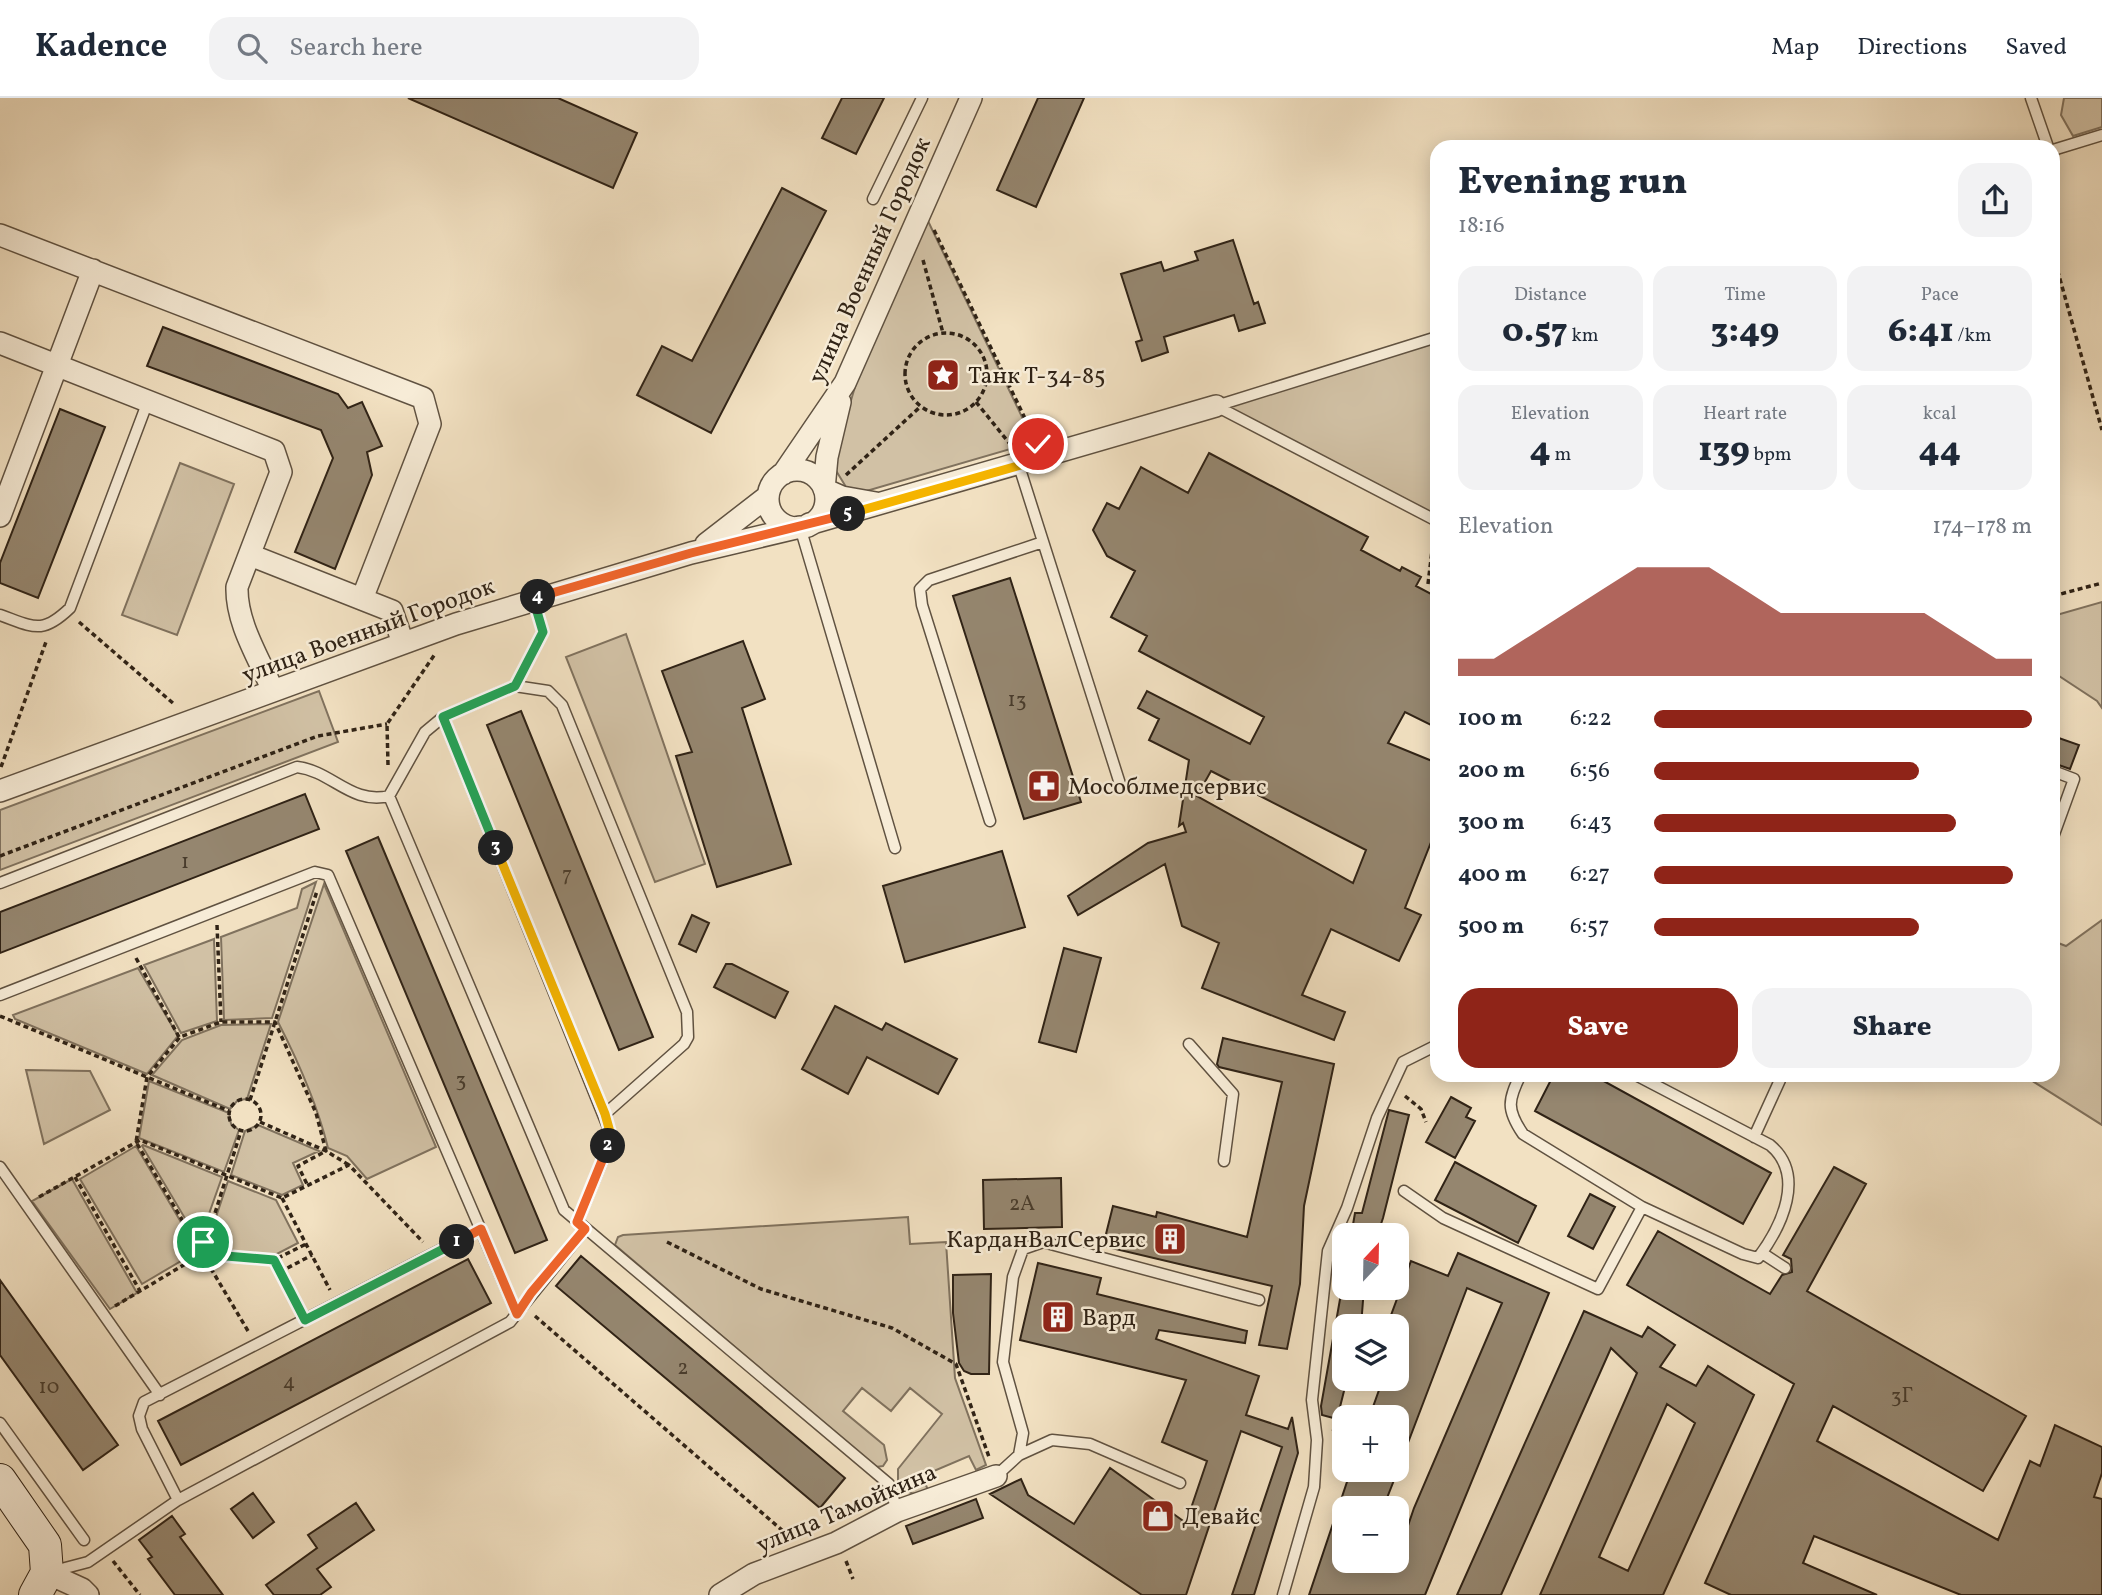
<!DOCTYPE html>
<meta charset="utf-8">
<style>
body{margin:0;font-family:Vollkorn,serif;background:#f2f2f3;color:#1f2937;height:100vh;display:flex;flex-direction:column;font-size:26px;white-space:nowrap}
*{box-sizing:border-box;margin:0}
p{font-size:23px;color:#747a83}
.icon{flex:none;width:38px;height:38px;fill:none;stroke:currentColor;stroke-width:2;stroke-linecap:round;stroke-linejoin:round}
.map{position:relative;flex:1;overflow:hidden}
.details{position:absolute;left:1430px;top:42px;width:630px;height:942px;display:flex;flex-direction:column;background:#fff;border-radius:21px;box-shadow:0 4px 18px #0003}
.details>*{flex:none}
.needle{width:46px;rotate:22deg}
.buttons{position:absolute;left:1332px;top:1125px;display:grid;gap:14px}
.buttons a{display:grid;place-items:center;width:77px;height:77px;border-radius:14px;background:#fff;box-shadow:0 4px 18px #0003;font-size:35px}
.pin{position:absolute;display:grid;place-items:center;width:60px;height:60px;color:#fff;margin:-30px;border:4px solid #fff;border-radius:50%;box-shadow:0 2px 7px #0007}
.km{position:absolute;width:35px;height:35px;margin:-18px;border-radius:50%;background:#222;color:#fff;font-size:19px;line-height:35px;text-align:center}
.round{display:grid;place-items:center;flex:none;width:74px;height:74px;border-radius:21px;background:#f2f2f3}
.head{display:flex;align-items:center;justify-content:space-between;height:119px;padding:0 28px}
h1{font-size:38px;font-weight:800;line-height:52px}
.metrics{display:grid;grid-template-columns:repeat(3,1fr);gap:10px;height:119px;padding:7px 28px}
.metrics div{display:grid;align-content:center;border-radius:18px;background:#f2f2f3;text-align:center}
.metrics b{font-size:35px;font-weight:800}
.metrics small{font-size:19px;font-weight:400}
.metrics p{font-size:19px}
.chart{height:196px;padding:14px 28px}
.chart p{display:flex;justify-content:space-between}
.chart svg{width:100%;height:126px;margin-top:7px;fill:#8f2418;opacity:.7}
.cta{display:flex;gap:14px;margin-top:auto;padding:14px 28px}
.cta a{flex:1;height:80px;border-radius:21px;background:#8f2418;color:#fff;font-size:28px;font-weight:800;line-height:80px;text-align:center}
.cta a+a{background:#f2f2f3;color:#1f2937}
ul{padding:0 28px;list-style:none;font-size:23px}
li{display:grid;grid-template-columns:112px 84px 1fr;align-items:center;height:52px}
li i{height:18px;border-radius:9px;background:#8f2418}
header{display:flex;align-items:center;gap:42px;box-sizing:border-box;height:98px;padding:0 35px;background:#fff;border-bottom:2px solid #e0e1e3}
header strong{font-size:33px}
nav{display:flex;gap:38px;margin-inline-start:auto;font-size:24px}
.search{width:490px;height:63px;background:#f2f2f3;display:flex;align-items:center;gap:18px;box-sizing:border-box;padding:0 24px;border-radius:21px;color:#747a83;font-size:26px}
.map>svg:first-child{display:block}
.green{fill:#d1c1a5;stroke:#80725e;stroke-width:2}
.building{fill:#95866f;stroke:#302316;stroke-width:2;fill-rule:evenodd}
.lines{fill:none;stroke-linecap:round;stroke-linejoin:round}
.lane-casing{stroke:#605241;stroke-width:13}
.street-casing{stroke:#605241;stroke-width:24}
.secondary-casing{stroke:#302316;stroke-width:34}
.path{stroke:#302316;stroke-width:3.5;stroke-dasharray:5 3.5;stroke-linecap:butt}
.lane{stroke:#f7ecd7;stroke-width:10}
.street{stroke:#f7ecd7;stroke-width:21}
.secondary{stroke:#f7ecd7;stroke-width:32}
.split-1-casing{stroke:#fff;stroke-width:14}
.split-2-casing{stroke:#fff;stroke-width:14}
.split-3-casing{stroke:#fff;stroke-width:14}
.split-4-casing{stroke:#fff;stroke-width:14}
.split-5-casing{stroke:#fff;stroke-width:14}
.split-6-casing{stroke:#fff;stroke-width:14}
.split-1{stroke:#22a559;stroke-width:9}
.split-2{stroke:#f0652b;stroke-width:9}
.split-3{stroke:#f5b400;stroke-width:9}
.split-4{stroke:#22a559;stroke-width:9}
.split-5{stroke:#f0652b;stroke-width:9}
.split-6{stroke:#f5b400;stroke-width:9}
.labels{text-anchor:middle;stroke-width:5;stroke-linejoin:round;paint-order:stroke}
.number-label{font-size:21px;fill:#493c2c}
.street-label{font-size:24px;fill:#302316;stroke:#f7ecd7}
.poi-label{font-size:24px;fill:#302316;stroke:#f7ecd7;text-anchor:start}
</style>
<header>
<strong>Kadence</strong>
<div class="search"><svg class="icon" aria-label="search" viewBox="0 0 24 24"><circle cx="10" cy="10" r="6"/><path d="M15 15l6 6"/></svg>Search here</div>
<nav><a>Map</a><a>Directions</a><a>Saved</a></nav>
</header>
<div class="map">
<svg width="2102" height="1497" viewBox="0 0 2102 1497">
<rect width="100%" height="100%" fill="#f2e1c2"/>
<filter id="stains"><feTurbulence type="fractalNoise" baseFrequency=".00286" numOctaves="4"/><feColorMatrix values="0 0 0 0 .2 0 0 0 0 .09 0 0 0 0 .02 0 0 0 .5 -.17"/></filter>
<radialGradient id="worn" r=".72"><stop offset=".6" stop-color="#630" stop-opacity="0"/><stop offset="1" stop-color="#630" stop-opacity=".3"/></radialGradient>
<!-- green -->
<path class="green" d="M2064 0H2102V29L2073 38 2061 17Z
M928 123 1034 344 863 394 846 389 832 366 863 262Z
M1437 239V423L1216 308Z
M180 365 234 386 177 537 122 517Z
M2102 504V610L2097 603 2053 574V518Z
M626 536 705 766 655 784 566 559Z
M319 593 338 644 0 772V712Z
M316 784 272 920 224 922 221 839 297 810 302 791Z
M324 786 436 1049 367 1081 347 1058 328 1050C317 1005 299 965 278 924Z
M2102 822V1027L2023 977 2053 976V843L2066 848Z
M214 841 217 923 181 935 144 867Z
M138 870 178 938 147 976 15 921 13 917Z
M271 926 247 1001 238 1002 230 1011 152 977 182 942 221 927Z
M26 972 90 973 110 1012 44 1046Z
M149 983 229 1015 231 1026 239 1032 224 1074 139 1040Z
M258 1027 319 1053 293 1065 303 1087 282 1097 231 1077 245 1033Z
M143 1047 222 1079 199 1144 142 1048Z
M136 1048 198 1153 142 1186 80 1081Z
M72 1081 137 1195 110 1211 32 1103Z
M228 1083 276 1102 298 1145 273 1158 208 1152 207 1146Z
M908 1119 910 1146 946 1144 955 1280 986 1367 976 1372 969 1358 922 1378 928 1392C915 1398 908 1397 898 1385V1371L942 1316 910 1290 891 1313 862 1290 843 1313 884 1347 887 1362 883 1368 876 1369 615 1147 618 1139 623 1137Z"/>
<!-- building -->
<path class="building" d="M408 0H558L637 35 613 90Z
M842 0H884L856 56 822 40Z
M1038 0H1084L1036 109 997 92Z
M782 90 826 113 711 335 637 297 662 248 692 263Z
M1233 142 1254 206 1258 204 1265 225 1239 233 1234 217 1164 239 1168 254 1142 263 1136 244 1142 242 1121 176 1161 164 1164 173 1198 162 1195 154Z
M163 229 338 296 348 310 362 304 382 348 367 354 372 377 335 471 295 454 333 360 321 332 147 268Z
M60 311 105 329 38 500 0 485V465Z
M1209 355 1368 439 1361 452 1400 473 1402 469 1421 479 1416 488 1437 499V630L1405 614 1388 645 1437 665V729L1405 810 1421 817 1399 863 1331 831 1302 897 1345 914 1334 942 1202 890 1219 845 1182 828 1165 766 1078 817 1068 798 1148 745 1186 734 1183 725 1179 728 1189 662 1149 642 1159 621 1138 610 1147 593 1250 646 1264 619 1139 553 1147 538 1111 519 1135 473 1107 458 1093 432 1107 405 1119 411 1141 369 1188 395ZM1211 673 1366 752 1353 785 1197 698Z
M1010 480 1081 704 1024 721 953 498Z
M743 543 765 601 742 610 791 766 717 789 676 658 692 654 662 573Z
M521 613 653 939 619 952 487 627Z
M2053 638 2079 647 2070 671 2053 665Z
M305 696 319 731 0 855V814Z
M378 739 547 1142 515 1155 346 753Z
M1002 753 1025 829 905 864 883 788Z
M692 817 709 825 696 854 679 846Z
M1064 850 1101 860 1076 954 1039 944Z
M726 866H732L788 894 775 920 714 889Z
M835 908 882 932 886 925 957 961 938 996 867 959 848 996 802 971Z
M1223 940 1334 966 1304 1108 1300 1186 1287 1251 1259 1247 1272 1188 1103 1148 1113 1108 1156 1119 1157 1114 1247 1139 1282 984 1219 969 1217 966Z
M1554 976H1591L1771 1075 1743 1126 1535 1013Z
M1451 999 1471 1010 1466 1019 1475 1023 1455 1060 1426 1044Z
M1389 1012 1409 1017 1383 1120 1377 1138H1351L1355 1115H1362Z
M1455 1064 1536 1108 1518 1145 1435 1102Z
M1834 1069 1866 1086 1807 1193 2026 1318 1983 1393 1833 1308 1817 1343 1998 1442 2030 1363 2040 1368 2055 1327 2102 1349V1375L2094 1399 2102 1401V1497H1961L1814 1438 1803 1465 1877 1497H1731L1705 1485 1794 1286 1627 1187 1658 1133 1770 1196 1782 1177 1792 1174 1791 1161 1783 1157Z
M1061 1080 1062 1129 984 1131 983 1082Z
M1590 1096 1615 1109 1593 1151 1568 1138Z
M1458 1155 1549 1195 1425 1497H1309L1351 1372H1398L1383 1410H1344V1463H1396L1414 1410 1502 1205 1467 1190 1398 1371 1396 1320H1369L1383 1281H1396V1228H1387L1411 1163 1448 1178Z
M581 1158 845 1380 820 1410 556 1188Z
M468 1161 491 1205 181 1367 158 1323Z
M1038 1165 1101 1180 1097 1196 1247 1233 1245 1245 1159 1232 1156 1241 1259 1278 1246 1317 1288 1331 1292 1319 1298 1355 1254 1497H1232L1282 1349 1241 1333 1186 1497H1142L990 1396 1021 1381 1028 1397 1074 1426 1110 1370 1186 1425 1207 1363 1162 1344 1186 1282 1020 1242Z
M991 1176 989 1276H971L964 1273 959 1265 953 1215V1177Z
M0 1182 118 1347 83 1372 0 1257Z
M1342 1190H1364L1361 1228H1339L1344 1229V1281H1347L1337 1321 1322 1317 1321 1308Z
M1584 1213 1642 1239 1648 1229 1675 1247 1660 1269 1696 1288 1708 1268 1754 1297 1663 1497H1540L1637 1275 1611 1250 1501 1497H1457ZM1667 1306 1695 1325 1628 1473 1599 1459Z
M253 1395 274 1424 253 1440 231 1411Z
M976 1401 983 1420 913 1446 906 1428Z
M356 1405 374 1432 317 1471 331 1489 320 1497H274L266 1487 317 1450 308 1437Z
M172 1418 185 1436 180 1439 223 1497H175L148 1461 152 1459 139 1442Z"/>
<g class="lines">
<defs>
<path id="lane" d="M2031 0 2048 49
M2053 52 2102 37
M873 101 922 0
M1216 308 1437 423
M1216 308 1437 239
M1019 368 1121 689
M800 429 895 750
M0 517C34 529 42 537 70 510L148 303
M443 619 610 1034V1044L577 1124
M2053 673 2074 681 2053 739
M389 698 564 1112 889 1386 897 1413
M990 723 922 507 920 491 929 482 1043 444
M0 785 297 669C332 673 351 707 389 698L425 634 443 619 515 588 548 593 562 607 687 914 688 939 684 946 605 1016
M0 897 315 774 328 777 517 1216
M1189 946 1233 996 1224 1063
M1634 976 1770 1047C1806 1077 1782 1128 1758 1160L1743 1156 1642 1109
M1754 1039 1780 982
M0 1069 160 1297
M1404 1093 1443 1120 1598 1191 1642 1109 1523 1036C1506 1011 1508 1002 1521 976
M1762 1155 1785 1170
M0 1325 84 1442
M1019 1357 1052 1342 1090 1346 1180 1385
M996 1378 1019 1357 1023 1335 1003 1264 1013 1179 1023 1151 1043 1144 1259 1202
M178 1402 142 1331 139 1318 144 1304 481 1131
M50 1474 88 1464 178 1402 510 1224 585 1131
M1283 1497 1314 1389 1317 1342 1312 1302 1328 1153 1347 1110 1377 1020 1403 964 1437 947"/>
<path id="street" d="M0 137 423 300 430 326 362 501
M0 245 274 353 281 374 237 489C236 525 259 560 273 593
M840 304 827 359 824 391 842 399 876 405
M768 401a29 29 0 1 1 58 0a29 29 0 1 1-58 0Z
M783 376 845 285 971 0
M0 418 93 172
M809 426 1216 308
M706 446 768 398
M250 457 392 513 403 545
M0 693 456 526 691 455 800 429
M47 1475 82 1491 88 1497
M720 1497 754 1476 836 1445 897 1413 996 1378"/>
<path id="secondary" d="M0 1382 45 1447 47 1475 35 1497"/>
</defs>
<!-- lane casing -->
<use href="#lane" class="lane-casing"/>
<!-- street casing -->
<use href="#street" class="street-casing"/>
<!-- secondary casing -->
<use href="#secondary" class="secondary-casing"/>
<!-- path -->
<path class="path" d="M934 132 1034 339
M2053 156 2102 332
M923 162 943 235
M905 276a41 41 0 1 1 82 0a41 41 0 1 1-82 0Z
M976 304 1010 346
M846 377 920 309
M1428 486 1434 436
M2053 498 2102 485
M79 524 174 606
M522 573 543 534 539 520
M388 667 387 626 435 556
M1 669 47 541
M0 758 318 638 387 626
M217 827 221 924
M136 860 179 939
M0 918 229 1013
M1405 998 1421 1011 1426 1024
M229 1017a16 16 0 1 1 32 0a16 16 0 1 1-32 0Z
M250 1002 317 793
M260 1024 326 1053 349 1067
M75 1079 140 1193
M39 1099 140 1042 282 1100 349 1067 423 1144
M282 1100 330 1192
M667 1144 761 1191 892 1230 956 1266 989 1359
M202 1156 274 1162 306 1146
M274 1162 297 1207
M280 1174 312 1157
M115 1208 202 1156 241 1033
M535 1218 791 1440
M248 1233 136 1044 147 979 180 939 221 924H275L316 1015 326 1053 298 1068 308 1088
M1332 1331 1344 1333
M113 1463 140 1497
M846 1463 853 1481"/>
<!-- lane -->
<use href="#lane" class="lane"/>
<!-- street -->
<use href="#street" class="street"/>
<!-- secondary -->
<use href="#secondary" class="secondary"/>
</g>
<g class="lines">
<defs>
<path id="split-1" d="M203 1144 202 1156 274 1162 305 1222 457 1144"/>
<path id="split-2" d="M457 1144 481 1131 517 1216 531 1195 585 1131 577 1124 608 1048"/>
<path id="split-3" d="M496 750 605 1016 610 1034 608 1048"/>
<path id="split-4" d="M496 750 443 619 515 588 543 534 533 500 538 499"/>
<path id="split-5" d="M538 499 691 455 848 416"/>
<path id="split-6" d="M848 416 1042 361 1038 346"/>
</defs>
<!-- split-1 casing -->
<use href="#split-1" class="split-1-casing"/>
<!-- split-2 casing -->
<use href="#split-2" class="split-2-casing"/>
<!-- split-3 casing -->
<use href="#split-3" class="split-3-casing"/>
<!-- split-4 casing -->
<use href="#split-4" class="split-4-casing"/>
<!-- split-5 casing -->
<use href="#split-5" class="split-5-casing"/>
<!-- split-6 casing -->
<use href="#split-6" class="split-6-casing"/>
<!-- split-1 -->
<use href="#split-1" class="split-1"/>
<!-- split-2 -->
<use href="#split-2" class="split-2"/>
<!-- split-3 -->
<use href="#split-3" class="split-3"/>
<!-- split-4 -->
<use href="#split-4" class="split-4"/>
<!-- split-5 -->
<use href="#split-5" class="split-5"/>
<!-- split-6 -->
<use href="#split-6" class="split-6"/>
</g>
<!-- icons -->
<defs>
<symbol id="sight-square" viewBox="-11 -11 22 22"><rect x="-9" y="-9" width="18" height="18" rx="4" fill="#8f2418" stroke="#f7ecd7"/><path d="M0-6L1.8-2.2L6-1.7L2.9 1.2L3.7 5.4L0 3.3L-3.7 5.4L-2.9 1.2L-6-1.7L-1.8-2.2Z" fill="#fff"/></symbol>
<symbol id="pharmacy-square" viewBox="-11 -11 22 22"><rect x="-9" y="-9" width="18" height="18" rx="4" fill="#8f2418" stroke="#f7ecd7"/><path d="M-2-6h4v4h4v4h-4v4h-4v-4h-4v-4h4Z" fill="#fff"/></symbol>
<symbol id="building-square" viewBox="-11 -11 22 22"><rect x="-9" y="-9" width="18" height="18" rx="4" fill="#8f2418" stroke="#f7ecd7"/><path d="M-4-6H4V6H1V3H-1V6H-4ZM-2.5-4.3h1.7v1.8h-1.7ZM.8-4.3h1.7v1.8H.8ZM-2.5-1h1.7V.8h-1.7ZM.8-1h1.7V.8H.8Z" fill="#fff"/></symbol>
<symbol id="shop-square" viewBox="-11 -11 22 22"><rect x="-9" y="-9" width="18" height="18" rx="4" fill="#8f2418" stroke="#f7ecd7"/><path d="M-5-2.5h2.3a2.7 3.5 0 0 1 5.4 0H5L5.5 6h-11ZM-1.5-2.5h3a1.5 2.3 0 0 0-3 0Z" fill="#fff"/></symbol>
</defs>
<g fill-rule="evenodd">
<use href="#sight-square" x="924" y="258" width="38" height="38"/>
<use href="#pharmacy-square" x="1025" y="669" width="38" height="38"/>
<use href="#building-square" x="1151" y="1122" width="38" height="38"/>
<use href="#building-square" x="1039" y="1200" width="38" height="38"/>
<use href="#shop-square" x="1139" y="1399" width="38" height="38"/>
</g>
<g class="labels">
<!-- number labels -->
<g class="number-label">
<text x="1017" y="608">13</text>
<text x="185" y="770">1</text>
<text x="567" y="783">7</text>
<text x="461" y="988">3</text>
<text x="1022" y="1112">2А</text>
<text x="683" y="1276">2</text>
<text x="289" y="1290">4</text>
<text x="49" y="1295">10</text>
<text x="1902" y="1304">3Г</text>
</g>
<!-- street labels -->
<g class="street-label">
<text transform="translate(869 162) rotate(-66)" y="8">улица Военный Городок</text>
<text transform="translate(368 532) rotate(-20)" y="8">улица Военный Городок</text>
<text transform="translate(846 1410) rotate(-23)" y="8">улица Тамойкина</text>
</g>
<!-- poi labels -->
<g class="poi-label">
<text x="968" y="285">Танк Т-34-85</text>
<text x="1068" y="696">Мособлмедсервис</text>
<text x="1146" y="1149" text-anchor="end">КарданВалСервис</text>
<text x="1082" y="1227">Вард</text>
<text x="1182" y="1426">Девайс</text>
</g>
</g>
<rect width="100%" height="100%" filter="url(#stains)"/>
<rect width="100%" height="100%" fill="url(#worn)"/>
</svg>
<div class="buttons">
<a><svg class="needle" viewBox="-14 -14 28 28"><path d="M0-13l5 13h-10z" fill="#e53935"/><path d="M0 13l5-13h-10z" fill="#747a83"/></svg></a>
<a><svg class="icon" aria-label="layers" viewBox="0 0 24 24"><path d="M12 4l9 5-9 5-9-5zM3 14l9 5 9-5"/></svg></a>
<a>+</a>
<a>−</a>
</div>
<div class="pin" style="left:203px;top:1144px;background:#1e9e55"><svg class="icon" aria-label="arrive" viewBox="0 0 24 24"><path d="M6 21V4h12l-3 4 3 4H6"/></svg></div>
<div class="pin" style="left:1038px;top:346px;background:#d93025"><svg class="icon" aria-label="check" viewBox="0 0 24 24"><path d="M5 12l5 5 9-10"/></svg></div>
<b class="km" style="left:457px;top:1144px">1</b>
<b class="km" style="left:608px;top:1048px">2</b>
<b class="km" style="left:496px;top:750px">3</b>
<b class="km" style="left:538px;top:499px">4</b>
<b class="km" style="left:848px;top:416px">5</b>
<section class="details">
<div class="head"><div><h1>Evening run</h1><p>18:16</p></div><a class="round"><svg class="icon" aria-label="share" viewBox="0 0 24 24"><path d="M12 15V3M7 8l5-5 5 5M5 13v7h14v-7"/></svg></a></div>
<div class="metrics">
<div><p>Distance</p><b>0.57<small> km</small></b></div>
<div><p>Time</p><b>3:49</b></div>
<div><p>Pace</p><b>6:41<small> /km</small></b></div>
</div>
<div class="metrics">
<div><p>Elevation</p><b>4<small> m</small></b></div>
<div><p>Heart rate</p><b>139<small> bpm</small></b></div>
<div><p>kcal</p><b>44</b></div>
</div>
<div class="chart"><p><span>Elevation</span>174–178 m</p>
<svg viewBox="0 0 160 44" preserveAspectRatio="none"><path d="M0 44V38L10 38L20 30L30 22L40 14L50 6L60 6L70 6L80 14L90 22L100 22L110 22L120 22L130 22L140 30L150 38L160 38V44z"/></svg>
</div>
<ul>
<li><b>100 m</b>6:22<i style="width:100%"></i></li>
<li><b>200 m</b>6:56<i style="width:70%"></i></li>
<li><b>300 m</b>6:43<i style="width:80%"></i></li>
<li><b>400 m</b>6:27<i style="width:95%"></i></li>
<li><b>500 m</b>6:57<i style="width:70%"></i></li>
</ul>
<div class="cta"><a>Save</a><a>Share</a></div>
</section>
</div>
